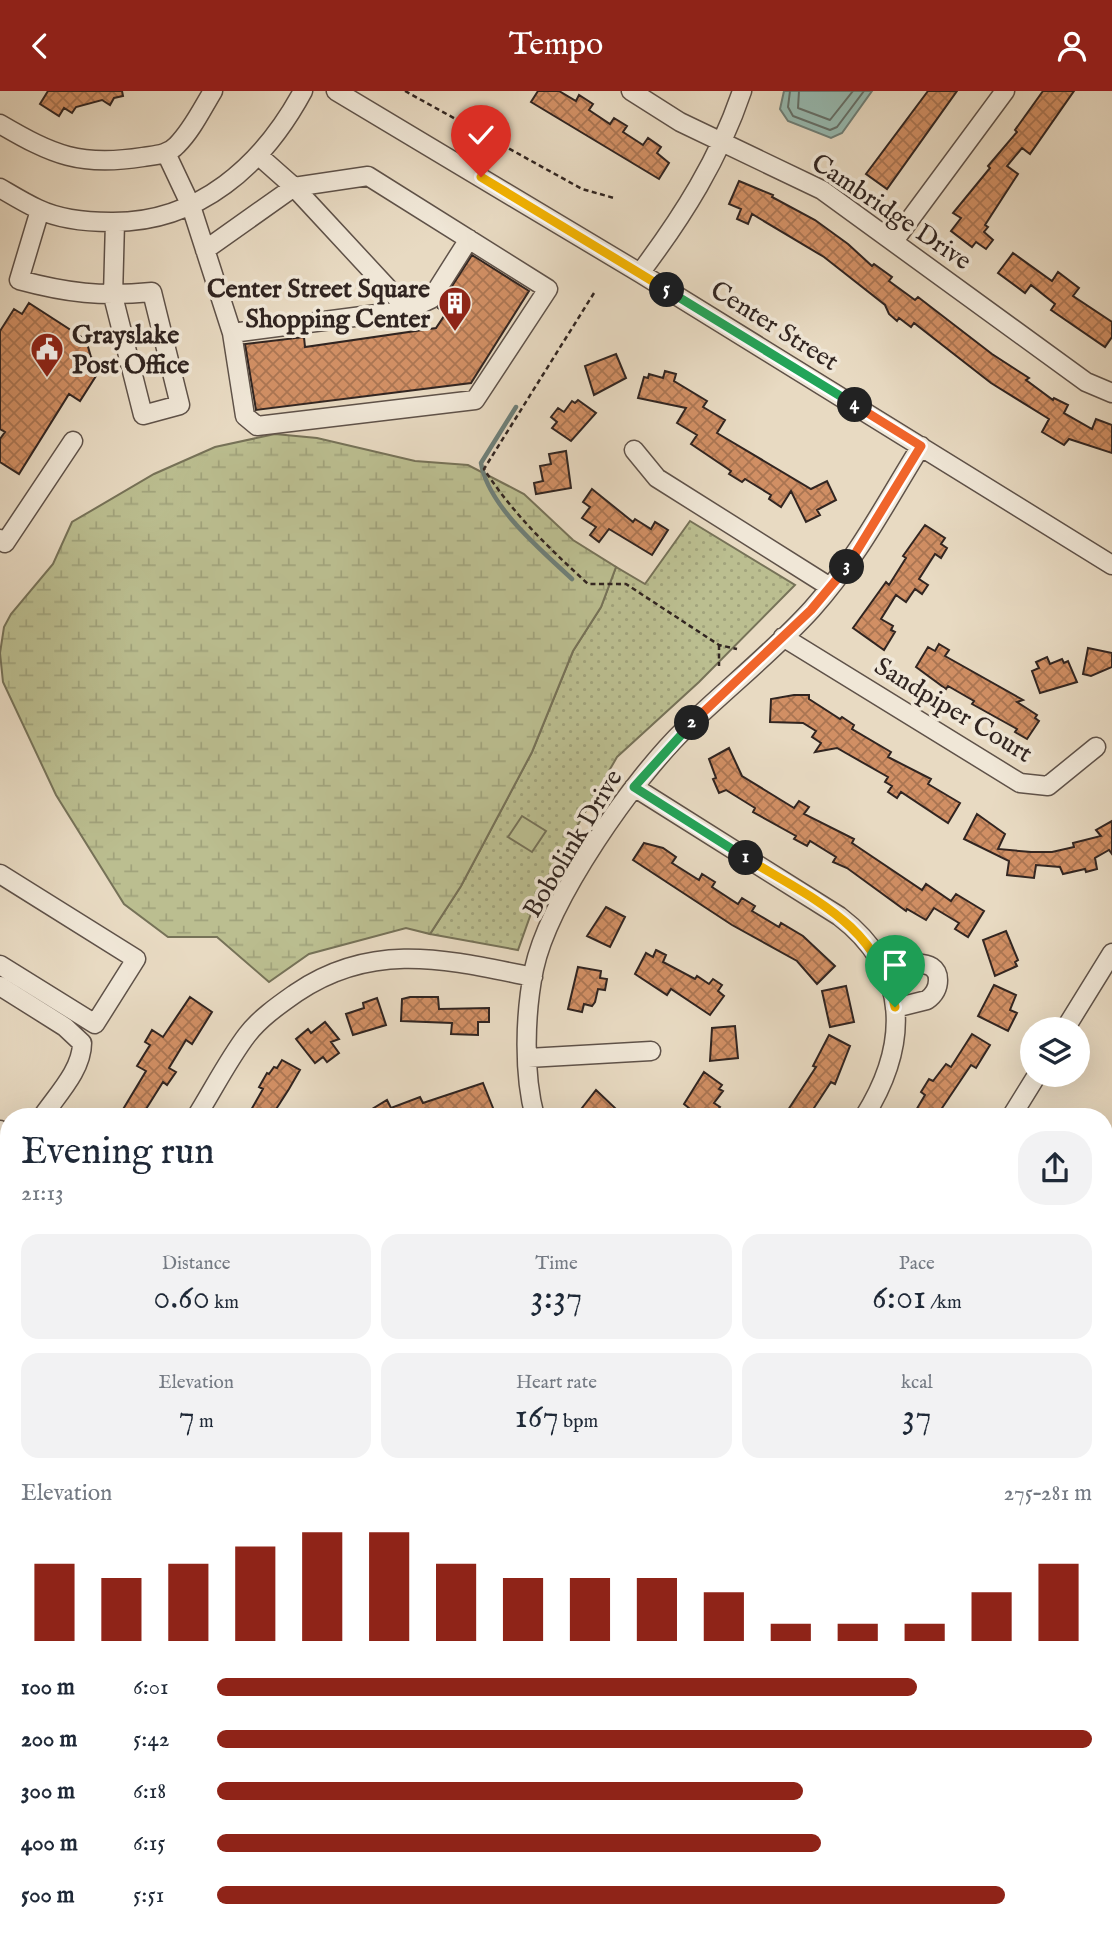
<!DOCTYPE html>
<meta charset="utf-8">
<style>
body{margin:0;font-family:"IM FELL English",serif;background:#f2f2f3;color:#1f2937;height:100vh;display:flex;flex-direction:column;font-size:26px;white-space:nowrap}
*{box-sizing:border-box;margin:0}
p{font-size:23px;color:#747a83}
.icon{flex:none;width:38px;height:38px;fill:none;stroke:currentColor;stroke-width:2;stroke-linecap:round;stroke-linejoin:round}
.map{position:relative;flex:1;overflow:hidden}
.side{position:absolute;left:0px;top:1017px;width:1113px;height:831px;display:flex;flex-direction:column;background:#fff;border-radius:28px 28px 0 0;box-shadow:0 7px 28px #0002}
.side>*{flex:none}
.fabs{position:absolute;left:1020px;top:926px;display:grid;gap:14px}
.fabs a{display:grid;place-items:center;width:70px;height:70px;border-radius:50%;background:#fff;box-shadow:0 7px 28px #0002;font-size:35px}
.pin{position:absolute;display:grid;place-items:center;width:60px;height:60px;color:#fff;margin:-72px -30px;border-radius:50% 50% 50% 0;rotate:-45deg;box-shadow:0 0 7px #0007}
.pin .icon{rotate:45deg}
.km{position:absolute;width:35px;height:35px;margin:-18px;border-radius:50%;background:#222;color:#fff;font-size:19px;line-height:35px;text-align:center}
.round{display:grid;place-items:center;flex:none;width:74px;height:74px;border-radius:28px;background:#f2f2f3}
.summary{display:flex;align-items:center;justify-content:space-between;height:119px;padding:0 21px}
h1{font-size:38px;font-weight:600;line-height:52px}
.figures{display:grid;grid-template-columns:repeat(3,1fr);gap:10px;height:119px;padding:7px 21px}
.figures div{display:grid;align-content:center;border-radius:18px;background:#f2f2f3;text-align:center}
.figures b{font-size:35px;font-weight:600}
.figures small{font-size:19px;font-weight:400}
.figures p{font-size:19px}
.chart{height:196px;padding:14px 21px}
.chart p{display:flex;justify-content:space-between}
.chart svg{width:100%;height:126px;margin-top:7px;stroke:#8f2418;stroke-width:6}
ul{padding:0 21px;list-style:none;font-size:23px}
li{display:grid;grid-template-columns:112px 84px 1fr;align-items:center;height:52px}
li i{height:18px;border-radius:9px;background:#8f2418}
header{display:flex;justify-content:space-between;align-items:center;height:91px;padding:0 21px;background:#8f2418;color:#fff;font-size:32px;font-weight:600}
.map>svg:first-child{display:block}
.green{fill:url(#green-dots);stroke:#767258;stroke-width:2}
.wetland{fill:url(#wetland-marsh);stroke:#767258;stroke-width:2}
.pitch{fill:#bbbe90;stroke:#767258;stroke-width:2}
.water{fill:#97bbb2;stroke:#6e7f78;stroke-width:2}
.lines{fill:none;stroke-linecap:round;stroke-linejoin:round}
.shore{stroke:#64706a;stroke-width:2}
.stream{stroke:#6e7f78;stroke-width:4.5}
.building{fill:url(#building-cross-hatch);stroke:#312521;stroke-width:2}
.minor-casing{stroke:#5f5249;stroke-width:21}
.major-casing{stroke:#312521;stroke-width:24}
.path{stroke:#312521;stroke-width:2.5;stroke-dasharray:5 3.5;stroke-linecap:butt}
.minor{stroke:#f0e7d7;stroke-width:18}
.major{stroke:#e4bd81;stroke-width:21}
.split-1-casing{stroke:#fff;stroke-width:14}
.split-2-casing{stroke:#fff;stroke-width:14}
.split-3-casing{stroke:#fff;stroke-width:14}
.split-4-casing{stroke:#fff;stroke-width:14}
.split-5-casing{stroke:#fff;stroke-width:14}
.split-6-casing{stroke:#fff;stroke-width:14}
.split-1{stroke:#f5b400;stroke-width:9}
.split-2{stroke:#22a559;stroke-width:9}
.split-3{stroke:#f0652b;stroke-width:9}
.split-4{stroke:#f0652b;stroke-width:9}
.split-5{stroke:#22a559;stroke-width:9}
.split-6{stroke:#f5b400;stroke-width:9}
.labels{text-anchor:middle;stroke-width:7;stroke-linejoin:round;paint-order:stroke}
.street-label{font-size:26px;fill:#312521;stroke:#f0e7d7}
.poi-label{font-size:26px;font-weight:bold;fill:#312521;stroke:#f0e7d7;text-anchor:end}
</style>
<header><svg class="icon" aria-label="back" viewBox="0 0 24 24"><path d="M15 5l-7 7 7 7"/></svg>Tempo<svg class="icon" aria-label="person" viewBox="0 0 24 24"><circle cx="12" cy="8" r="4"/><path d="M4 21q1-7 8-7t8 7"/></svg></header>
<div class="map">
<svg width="1112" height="1847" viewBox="0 0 1112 1847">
<defs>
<pattern id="green-dots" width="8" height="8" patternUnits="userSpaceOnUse" patternTransform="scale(1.75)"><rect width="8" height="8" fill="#bbbe90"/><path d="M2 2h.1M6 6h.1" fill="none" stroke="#a1a37c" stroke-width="1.8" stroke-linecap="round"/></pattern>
<pattern id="wetland-marsh" width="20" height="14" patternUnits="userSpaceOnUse" patternTransform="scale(1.75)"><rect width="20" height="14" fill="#bbbe90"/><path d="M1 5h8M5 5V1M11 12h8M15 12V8" fill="none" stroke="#a1a37c"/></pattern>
<pattern id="building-cross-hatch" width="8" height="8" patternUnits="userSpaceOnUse" patternTransform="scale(1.75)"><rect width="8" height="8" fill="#d18f64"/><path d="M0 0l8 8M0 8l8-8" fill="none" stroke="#aa7552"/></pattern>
</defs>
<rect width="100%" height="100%" fill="#e8dac2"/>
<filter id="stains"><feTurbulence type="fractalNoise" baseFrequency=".00286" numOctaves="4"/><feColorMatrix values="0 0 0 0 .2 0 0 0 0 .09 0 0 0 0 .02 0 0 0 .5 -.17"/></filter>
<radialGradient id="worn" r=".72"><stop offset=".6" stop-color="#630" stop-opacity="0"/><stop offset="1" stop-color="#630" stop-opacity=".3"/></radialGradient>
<!-- green -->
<path class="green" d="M690 430 795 494 699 591 617 666 538 803 518 859 430 843 461 795 532 661 573 560 601 516 616 476 645 493Z
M10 1839H191L177 1847H3Z"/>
<!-- wetland -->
<path class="wetland" d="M275 343 317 347 415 370 468 374 524 403 573 449 616 476 601 516 573 560 532 661 461 795 430 843 406 837 309 863 269 891 217 846H168L124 813 56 704 3 591 0 562 4 536 11 523 53 473 72 431 154 383 215 356Z"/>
<!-- pitch -->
<path class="pitch" d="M522 725 546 740 532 761 508 746Z"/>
<!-- water -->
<path class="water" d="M784 0H872L842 42 831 47 788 30 780 18Z"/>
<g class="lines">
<!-- shore -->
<path class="shore" d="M790 0 788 16 793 25 830 39 837 36 864 0
M799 0 798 17 830 29 853 0"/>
<!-- stream -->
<path class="stream" d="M516 316 481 372C488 415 541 459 572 488"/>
</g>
<!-- building -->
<path class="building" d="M48 0H122L123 5 114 7 110 14 102 9 76 16 72 22 64 17 59 25 40 13Z
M538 0H559L576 10 579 4 593 13 589 19 610 33 614 27 627 35 623 41 643 54 648 47 661 56 657 62 669 72 659 88 531 11Z
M928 0H957L887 98 866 83Z
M1043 0H1074L1030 63 1022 57 1007 75 1018 83 985 134 988 136 984 141 993 149 986 158 976 151 972 156 951 140 961 127 953 122 990 77 988 75 1017 41 1015 39Z
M739 90 773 104 772 106 815 129 848 153 872 175 874 173 892 186 889 190 915 209 918 206 992 263 1029 287 1026 289 1053 309 1054 307 1068 314 1064 322 1092 338 1096 328 1112 334V362L1069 348 1064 354 1042 341 1049 328 991 292 914 232 911 236 899 227 897 230 889 223 885 214 824 166 752 123 748 133 737 128 741 118 729 113Z
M1013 162 1052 190 1058 181 1079 197 1073 205 1112 231V246L1105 256 1051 219 1055 213 1031 194 1025 202 998 182Z
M472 164 529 200 471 292 256 319 245 253 304 246 305 256 436 237 446 222 438 217Z
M29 212 86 249 91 266 103 274 80 310 69 303 19 383 0 371V348L5 341 0 338V240L14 218 22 223Z
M616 263 626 287 594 304 585 275Z
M665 280 676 283 674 290 707 310 703 316 725 329 717 342 811 398 827 390 836 409 817 419 820 424 806 431 791 400 781 416 769 408 771 404 745 388 742 391 729 383 731 380 691 353 697 344 677 332 686 317 638 307 644 286 648 287 649 283 663 287Z
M578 309 596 322 571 350 552 337 557 331 551 326 558 317 564 321 572 310 575 312Z
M566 360 571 397 536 403 534 392 543 390 540 375 551 373 549 363Z
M592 398 633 431 635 428 651 438 655 431 668 439 652 464 609 438 599 451 590 444 596 436 582 427 590 416 583 411Z
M925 434 945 447 941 453 947 457 941 467 935 463 919 488 928 494 922 503 915 498 906 511 896 504 881 528 893 535 891 539 895 541 884 559 853 537 886 491 889 494 906 467 903 465Z
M939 553 949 559 945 565 1023 609 1017 611 1037 624 1035 627 1039 630 1027 648 1015 641 1017 638 972 613 974 610 948 595 946 598 916 576 928 556 935 560Z
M1088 557 1112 562V576L1091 585 1083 583Z
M1047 566 1050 573 1062 568 1064 572 1068 570 1077 591 1040 602 1032 580 1039 577 1036 571Z
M794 604H809V608L840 628 842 626 854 634 852 638 891 661 888 666 931 688 928 693 960 712 948 732 901 701 897 707 888 701 892 695 885 691 888 686 837 657 815 661 821 652 812 646 816 640 803 632 770 631 771 608Z
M729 657 742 685 794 717 799 710 809 716 804 723 854 748 852 752 922 799 926 793 951 810 956 803 984 820 968 846 955 838 959 832 934 817 926 829 907 818 906 820 847 777 833 771 836 766 810 750 807 755 794 748 796 745 753 721 755 717 726 699 719 702 713 688 716 687 709 668Z
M977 723 1005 743 998 758 1031 761H1052L1074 756 1073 752 1101 745 1096 739 1112 730V763L1109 759 1095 767 1097 778 1086 781 1085 778 1063 783 1060 776 1036 774 1034 787 1007 784 1009 770 964 748Z
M644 752 663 757 676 766 672 772 699 789 702 783 715 791 712 796 738 813 742 807 755 815 752 820 779 836 781 832 803 845 835 875 817 893 797 870 732 834 633 769Z
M606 816 625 826 610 856 587 845Z
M1006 840 1018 869 1015 871 1017 875 995 885 983 849Z
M656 859 666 864 663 871 695 888 697 885 709 893 713 888 722 894 718 900 724 905 710 924 671 898 667 904 635 883 646 862 653 866Z
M578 876 601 880 600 887 607 888 605 899 598 898 595 911 592 915 584 913 582 921 568 918Z
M994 894 1016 904 1010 919 1017 922 1008 940 978 925Z
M846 895 854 931 830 936 822 900Z
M190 906 212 921 192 953 186 949 169 977 176 981 167 994 163 991 141 1026H130L122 1020 146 980 137 975 150 954 145 951 152 939 163 946Z
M410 906H438L439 918 489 917V931H478V944L451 943 452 932 401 930 402 908Z
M377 907 386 934 353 944 346 923 364 917 363 912Z
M325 931 339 948 331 951 339 962 327 971 323 966 315 972 296 948 308 938 311 942Z
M735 935 738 967 710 970 712 937Z
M972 943 990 954 976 977 971 974 936 1026H912L925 1004 921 1001 929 988 933 990 946 973 951 976Z
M829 944 850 955 835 993 831 991 814 1017 826 1026H798L788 1019 816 976 813 975Z
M282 969 300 979 289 998 271 1026H247L263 998 259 996 267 982 269 983 274 976 277 977Z
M704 981 722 994 719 998 723 1000 714 1012 720 1016 713 1025 707 1021 700 1026 684 1013Z
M483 992 495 1022 486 1026H479L476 1018 457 1026H359L387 1009 391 1017 420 1006 423 1012Z
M596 999 615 1017 607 1026H575Z"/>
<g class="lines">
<defs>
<path id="minor" d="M336 0 640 182 1112 474
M631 0 680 31 822 99 1086 291 1112 302
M0 33C53 64 80 76 143 66 155 64 168 64 177 54 192 39 202 18 213 0
M166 62 191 115 232 242 245 325 257 335 475 309 548 198 368 85 294 96 259 65
M0 97C12 104 25 112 38 118 59 128 87 131 111 131 199 132 263 74 303 0
M40 119 19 189C67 202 102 206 152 201L180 314 143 324 113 205 115 131
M894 150 1005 0
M205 159 294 96 408 219
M640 182C683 125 719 68 742 0
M232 242 408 219 431 208 469 148
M634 359 657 387 830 496
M0 448 5 452 73 350
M783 546 1020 692 1048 695 1096 656
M634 696 839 825C911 880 909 954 864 1026
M0 783 136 868 95 933 0 874
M884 879C898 875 938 863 938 889 938 897 934 904 927 909L895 917
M0 895 65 936 82 952C82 979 57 1004 42 1026
M1065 938 1112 862
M528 967 651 960
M196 1026C213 999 228 969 247 944 260 927 279 914 296 902 374 849 448 869 533 886
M535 1026C523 982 525 922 534 878 549 808 634 687 685 638 727 597 773 561 812 518 856 469 887 410 921 355
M1011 1026 1037 984
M0 1039 9 1044
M7 1079 9 1076
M0 1393 9 1399
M0 1610 9 1615
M0 1682 9 1677
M0 1776 9 1775
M275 1839 287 1847
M1056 1839 1060 1842
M440 1847 445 1839
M928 1847 933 1839"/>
<path id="major" d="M0 1490 9 1496
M565 1839 578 1847"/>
</defs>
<!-- minor casing -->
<use href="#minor" class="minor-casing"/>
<!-- major casing -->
<use href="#major" class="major-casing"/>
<!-- path -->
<path class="path" d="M405 0 582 98 614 107
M594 202 484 378C513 423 549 457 588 493H626L719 554 737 558
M719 554V575
M473 1847 479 1839"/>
<!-- minor -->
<use href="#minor" class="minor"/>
<!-- major -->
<use href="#major" class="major"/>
</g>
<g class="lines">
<defs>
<path id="split-1" d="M746 767C811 807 879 834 895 916"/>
<path id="split-2" d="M692 632 634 696 746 767"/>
<path id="split-3" d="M692 632 811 519 847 476"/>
<path id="split-4" d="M847 476 921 355 855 314"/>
<path id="split-5" d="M667 199 855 314"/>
<path id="split-6" d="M481 86 667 199"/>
</defs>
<!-- split-1 casing -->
<use href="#split-1" class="split-1-casing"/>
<!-- split-2 casing -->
<use href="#split-2" class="split-2-casing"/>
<!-- split-3 casing -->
<use href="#split-3" class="split-3-casing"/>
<!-- split-4 casing -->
<use href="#split-4" class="split-4-casing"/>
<!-- split-5 casing -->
<use href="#split-5" class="split-5-casing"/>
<!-- split-6 casing -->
<use href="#split-6" class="split-6-casing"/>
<!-- split-1 -->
<use href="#split-1" class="split-1"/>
<!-- split-2 -->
<use href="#split-2" class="split-2"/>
<!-- split-3 -->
<use href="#split-3" class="split-3"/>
<!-- split-4 -->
<use href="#split-4" class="split-4"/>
<!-- split-5 -->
<use href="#split-5" class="split-5"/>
<!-- split-6 -->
<use href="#split-6" class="split-6"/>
</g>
<!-- icons -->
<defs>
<symbol id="building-pin" viewBox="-11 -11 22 30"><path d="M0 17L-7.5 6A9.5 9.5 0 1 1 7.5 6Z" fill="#8f2418" stroke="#f0e7d7"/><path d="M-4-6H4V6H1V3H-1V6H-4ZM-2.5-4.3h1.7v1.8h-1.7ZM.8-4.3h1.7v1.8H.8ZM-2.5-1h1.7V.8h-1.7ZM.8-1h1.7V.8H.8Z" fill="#fff"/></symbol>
<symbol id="civic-pin" viewBox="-11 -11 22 30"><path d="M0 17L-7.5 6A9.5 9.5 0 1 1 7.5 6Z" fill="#8f2418" stroke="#f0e7d7"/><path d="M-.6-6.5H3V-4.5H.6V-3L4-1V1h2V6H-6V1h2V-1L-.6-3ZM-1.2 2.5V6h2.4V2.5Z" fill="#fff"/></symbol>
</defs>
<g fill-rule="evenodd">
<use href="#building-pin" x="436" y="193" width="38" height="52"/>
<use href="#civic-pin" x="28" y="239" width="38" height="52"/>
</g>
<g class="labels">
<!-- street labels -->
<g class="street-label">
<text transform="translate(892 120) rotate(34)" y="9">Cambridge Drive</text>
<text transform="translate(775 234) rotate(32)" y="9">Center Street</text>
<text transform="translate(954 618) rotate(31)" y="9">Sandpiper Court</text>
<text transform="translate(572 752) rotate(-59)" y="9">Bobolink Drive</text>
</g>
<!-- poi labels -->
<g class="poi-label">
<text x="430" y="206">Center Street Square<tspan x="430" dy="30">Shopping Center</tspan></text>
<text x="72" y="252" text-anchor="start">Grayslake<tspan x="72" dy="30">Post Office</tspan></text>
</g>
</g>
<rect width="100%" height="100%" filter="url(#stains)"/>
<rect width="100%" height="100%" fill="url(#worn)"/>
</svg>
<div class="fabs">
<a><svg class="icon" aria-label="layers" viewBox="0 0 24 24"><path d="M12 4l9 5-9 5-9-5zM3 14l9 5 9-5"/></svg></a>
</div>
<div class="pin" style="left:895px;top:916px;background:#1e9e55"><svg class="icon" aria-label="arrive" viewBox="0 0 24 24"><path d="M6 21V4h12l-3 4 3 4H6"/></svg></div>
<div class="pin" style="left:481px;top:86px;background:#d93025"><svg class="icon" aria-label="check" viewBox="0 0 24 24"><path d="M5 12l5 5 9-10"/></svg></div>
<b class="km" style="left:746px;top:767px">1</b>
<b class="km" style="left:692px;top:632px">2</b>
<b class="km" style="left:847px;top:476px">3</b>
<b class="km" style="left:855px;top:314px">4</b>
<b class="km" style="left:667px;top:199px">5</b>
<section class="side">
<div class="summary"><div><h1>Evening run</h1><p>21:13</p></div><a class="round"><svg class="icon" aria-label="share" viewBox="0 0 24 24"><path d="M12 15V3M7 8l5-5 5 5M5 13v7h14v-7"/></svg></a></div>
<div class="figures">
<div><p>Distance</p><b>0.60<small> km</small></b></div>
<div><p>Time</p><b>3:37</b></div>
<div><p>Pace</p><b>6:01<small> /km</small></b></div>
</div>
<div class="figures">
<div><p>Elevation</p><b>7<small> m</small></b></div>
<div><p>Heart rate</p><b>167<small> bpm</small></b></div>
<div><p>kcal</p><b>37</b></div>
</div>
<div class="chart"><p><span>Elevation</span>275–281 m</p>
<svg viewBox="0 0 160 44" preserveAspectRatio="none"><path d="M5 44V17M15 44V22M25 44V17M35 44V11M45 44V6M55 44V6M65 44V17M75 44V22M85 44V22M95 44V22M105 44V27M115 44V38M125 44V38M135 44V38M145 44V27M155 44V17"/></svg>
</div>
<ul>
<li><b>100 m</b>6:01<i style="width:80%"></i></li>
<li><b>200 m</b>5:42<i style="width:100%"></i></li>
<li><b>300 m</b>6:18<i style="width:67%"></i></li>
<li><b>400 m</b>6:15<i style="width:69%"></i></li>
<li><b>500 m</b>5:51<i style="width:90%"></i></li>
</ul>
</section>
</div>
